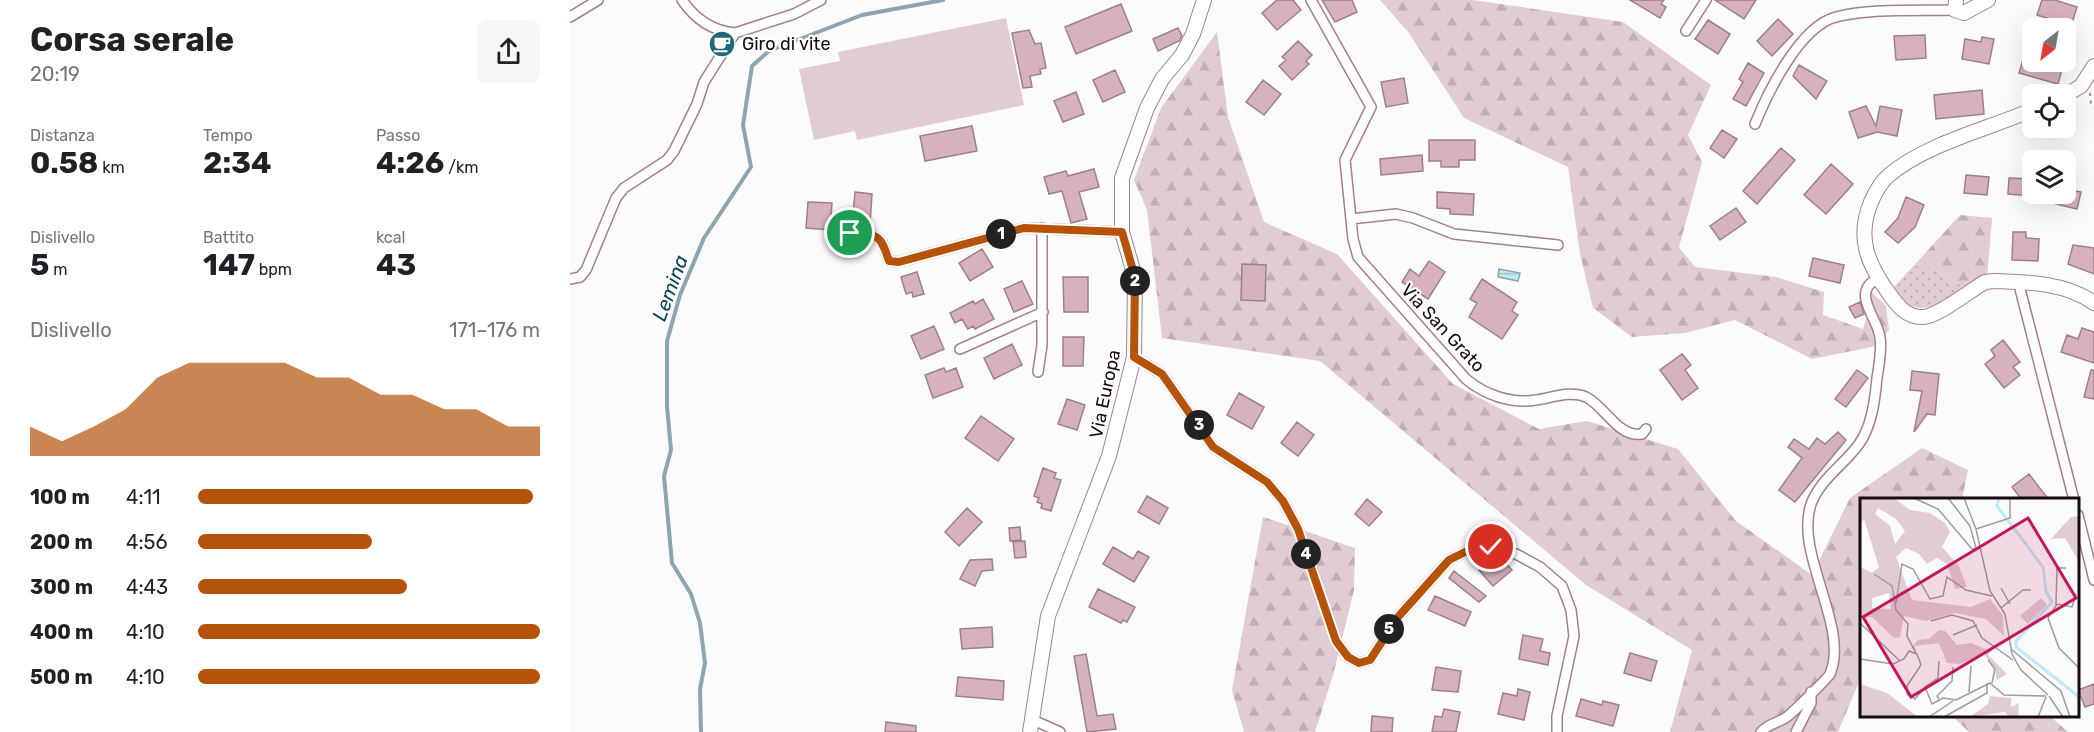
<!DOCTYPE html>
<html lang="it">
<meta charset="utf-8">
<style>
body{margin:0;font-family:Rubik,sans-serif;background:#f6f6f6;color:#202124;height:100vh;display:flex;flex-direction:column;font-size:22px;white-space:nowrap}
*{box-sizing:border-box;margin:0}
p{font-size:20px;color:#757577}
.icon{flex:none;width:33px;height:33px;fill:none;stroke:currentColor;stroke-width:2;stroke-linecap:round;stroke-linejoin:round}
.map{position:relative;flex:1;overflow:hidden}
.side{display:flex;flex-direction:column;background:#fff;width:570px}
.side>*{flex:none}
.needle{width:39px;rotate:211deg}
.controls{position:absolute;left:1452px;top:18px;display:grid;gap:12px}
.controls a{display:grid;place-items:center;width:54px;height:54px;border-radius:9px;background:#fff;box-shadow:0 6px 24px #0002;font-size:30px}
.pin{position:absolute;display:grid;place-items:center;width:51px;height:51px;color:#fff;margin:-26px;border:3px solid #fff;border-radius:50%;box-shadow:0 2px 6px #0007}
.km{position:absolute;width:30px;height:30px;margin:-15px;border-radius:50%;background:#222;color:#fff;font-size:16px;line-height:30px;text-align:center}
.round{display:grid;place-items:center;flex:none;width:63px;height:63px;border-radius:9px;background:#f6f6f6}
.headline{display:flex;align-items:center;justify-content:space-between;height:102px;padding:0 30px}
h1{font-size:33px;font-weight:700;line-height:45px}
.metrics{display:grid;grid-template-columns:repeat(3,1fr);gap:9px;height:102px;padding:6px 30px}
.metrics div{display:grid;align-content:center}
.metrics b{font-size:30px;font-weight:700}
.metrics small{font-size:16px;font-weight:400}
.metrics p{font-size:16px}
.chart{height:168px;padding:12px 30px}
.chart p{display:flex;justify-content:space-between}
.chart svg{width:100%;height:108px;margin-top:6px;fill:#b45309;opacity:.7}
ul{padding:0 30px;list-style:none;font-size:20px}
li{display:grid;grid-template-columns:96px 72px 1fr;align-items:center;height:45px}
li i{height:15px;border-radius:8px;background:#b45309}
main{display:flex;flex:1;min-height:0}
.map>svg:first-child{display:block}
.grass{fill:url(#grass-dots)}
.forest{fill:url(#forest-firs)}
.park{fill:#e1ccd3}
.water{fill:url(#water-rules);stroke:#8da5ae;stroke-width:1.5}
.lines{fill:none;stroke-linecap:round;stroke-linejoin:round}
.stream{stroke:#8da5ae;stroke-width:4}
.building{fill:#d5b2be;stroke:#9f7f8b;stroke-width:1.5}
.street-casing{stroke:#a2818d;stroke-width:12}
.secondary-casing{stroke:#a2818d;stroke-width:16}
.path{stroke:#938e90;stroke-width:2;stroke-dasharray:3 4.5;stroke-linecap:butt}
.street{stroke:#fff;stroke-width:9}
.secondary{stroke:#fff;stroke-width:14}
.route-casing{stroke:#fff;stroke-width:12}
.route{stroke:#b45309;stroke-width:8}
.labels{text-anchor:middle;stroke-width:4.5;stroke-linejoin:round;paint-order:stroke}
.poi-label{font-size:18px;fill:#170b10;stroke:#fff;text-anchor:start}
.street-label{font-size:18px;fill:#170b10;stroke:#fff}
.water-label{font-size:20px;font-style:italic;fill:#0f4653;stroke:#fff}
.inset-river{fill:none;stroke:#c0e7f2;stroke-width:3}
.inset-road{fill:none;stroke:#a09b9d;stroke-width:1.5}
.view{fill:#c2185b;fill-opacity:0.15;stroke:#c2185b;stroke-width:3}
.inset-edge{fill:none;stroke:#170b10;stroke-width:3}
</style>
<main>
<section class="side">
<div class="headline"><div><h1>Corsa serale</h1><p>20:19</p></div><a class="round"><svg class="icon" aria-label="share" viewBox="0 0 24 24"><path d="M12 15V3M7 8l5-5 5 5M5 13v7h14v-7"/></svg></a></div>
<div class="metrics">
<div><p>Distanza</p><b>0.58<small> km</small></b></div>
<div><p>Tempo</p><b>2:34</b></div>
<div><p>Passo</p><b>4:26<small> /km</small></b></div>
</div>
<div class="metrics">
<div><p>Dislivello</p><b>5<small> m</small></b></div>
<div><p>Battito</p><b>147<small> bpm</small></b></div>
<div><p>kcal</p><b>43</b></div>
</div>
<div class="chart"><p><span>Dislivello</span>171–176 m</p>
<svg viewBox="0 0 160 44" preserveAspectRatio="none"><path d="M0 44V32L10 38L20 32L30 25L40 12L50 6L60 6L70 6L80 6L90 12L100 12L110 19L120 19L130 25L140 25L150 32L160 32V44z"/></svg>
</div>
<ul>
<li><b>100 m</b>4:11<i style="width:98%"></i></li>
<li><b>200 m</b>4:56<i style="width:51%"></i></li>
<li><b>300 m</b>4:43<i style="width:61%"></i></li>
<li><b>400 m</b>4:10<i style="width:100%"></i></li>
<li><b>500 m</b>4:10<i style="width:100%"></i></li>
</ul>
</section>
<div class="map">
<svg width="1524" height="732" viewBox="0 0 1524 732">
<defs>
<pattern id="grass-dots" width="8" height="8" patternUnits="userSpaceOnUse" patternTransform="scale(1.5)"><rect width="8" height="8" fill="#e1ccd3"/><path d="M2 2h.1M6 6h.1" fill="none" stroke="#c0aeb4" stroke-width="1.8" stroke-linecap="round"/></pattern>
<pattern id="forest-firs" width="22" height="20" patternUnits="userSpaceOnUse" patternTransform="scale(1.5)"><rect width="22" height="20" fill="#e1ccd3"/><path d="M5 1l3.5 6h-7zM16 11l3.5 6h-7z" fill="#c0aeb4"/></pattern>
<pattern id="water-rules" width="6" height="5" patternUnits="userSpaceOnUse" patternTransform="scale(1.5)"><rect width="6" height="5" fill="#c0e7f2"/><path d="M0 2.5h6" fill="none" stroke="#a4c5ce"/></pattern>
</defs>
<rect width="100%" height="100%" fill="#fbfbfb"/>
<!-- grass -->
<path class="grass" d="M1348 261 1394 287C1372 303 1363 313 1335 305L1323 288Z"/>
<!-- forest -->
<path class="forest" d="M810 0H903L1053 22 1141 85 1118 135 1132 162 1109 247 1125 267 1206 277 1254 292 1253 315 1293 329 1297 316 1290 290 1293 284 1316 306 1319 330 1306 346 1242 359 1165 320 1115 333 1062 337 1023 308 1010 254 998 167 894 118 839 33Z
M647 32 658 117 694 222 767 254 883 384 969 429 1017 421 1108 449 1166 521 1242 575 1280 498 1352 448 1398 470 1392 499 1292 500 1291 677 1268 732H1100L1122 650 1016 585 750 361 592 338 577 210 564 180 591 108Z
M1390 215 1422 218 1417 278 1394 287 1348 261Z
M693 517 785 548 784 590 763 675 745 732H674L662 690Z
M1382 716H1480L1498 732H1399Z"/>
<!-- park -->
<path class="park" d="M436 18 454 105 287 140 285 131 244 140 229 69 270 61 268 52Z"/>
<!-- water -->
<path class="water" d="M929 269 950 273 948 281 928 277Z"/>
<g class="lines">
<!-- stream -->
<path class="stream" d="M131 732 130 689 135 663 130 623 121 594 102 563 94 476 101 450 97 406V341L110 295 134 238 181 167 173 125 182 66 199 51 292 15 373 0"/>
</g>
<!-- building -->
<path class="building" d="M707 0H723L731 10 707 30 692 13Z
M752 0H782L787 12 765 22Z
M1060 0H1094L1091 4 1096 7 1090 18Z
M1145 0H1186L1174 19Z
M1472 0H1485L1507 7 1501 26 1467 15Z
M551 4 562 31 506 54 495 27Z
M1208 19 1223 34 1202 56 1187 41Z
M1138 20 1160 34 1148 54 1125 39Z
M608 28 612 36 609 41 588 51 583 39Z
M459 30 465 44 471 43 476 68 470 69 471 74 460 76 462 87 453 88 442 33Z
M1355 35 1356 58 1326 60 1324 36Z
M1460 36H1462V62H1494L1488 84 1449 73Z
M1412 37 1424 39 1419 64 1392 59 1395 39 1411 42Z
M728 41 742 55 736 61 739 64 722 80 709 66 716 60 712 57Z
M1178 63 1194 73 1176 106 1163 99 1173 82 1169 79Z
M1229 65 1257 81 1246 99 1223 76Z
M545 70 555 92 533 102 523 80Z
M834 78 838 103 816 107 811 82Z
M693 80 711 94 694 115 676 102Z
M1412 90 1414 114 1366 119 1364 95Z
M506 92 514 114 493 122 484 101Z
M1296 106 1306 126 1310 106 1332 110 1327 136 1307 132 1288 138 1279 112Z
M402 126 407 151 355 161 350 136Z
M1152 130 1167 139 1154 158 1140 148Z
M859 140H905V160H889V167H871V161H859Z
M1211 148 1225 160 1187 204 1173 191Z
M852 155 853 171 811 175 810 159Z
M1261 164 1283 184 1256 214 1234 195Z
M524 169 529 187 509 192 517 219 501 223 492 191 479 194 474 177 496 171 498 176Z
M1396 175 1419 177 1417 195 1394 193Z
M1439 178 1462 179V196L1438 194Z
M1496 189 1511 192 1507 209 1486 204 1488 194H1496Z
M285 192 302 194 300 225 282 224Z
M867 192 904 194 903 215 880 214V209L867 208Z
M1336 197 1354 205 1345 227 1328 243 1315 232 1328 218Z
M238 202 262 203 260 230 236 228Z
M1166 208 1176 222 1150 240 1140 226Z
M1443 232H1456V238L1469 239 1468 261 1442 260Z
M1503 245 1524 248V274L1498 264Z
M412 249 423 267 400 281 389 263Z
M1243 258 1274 265 1270 283 1239 276Z
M859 261 875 272 858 299 832 282 840 269 849 276Z
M672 264 696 265 695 301 671 300Z
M347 272 354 294 343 297 342 292 336 294 331 277Z
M493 277H518V312H494Z
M912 279 947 302 942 311 948 315 932 339 899 317 907 303 900 299Z
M452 281 463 304 444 312 434 289Z
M413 299 424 319 405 329 403 326 398 329 392 319 385 323 380 313 403 301 405 304Z
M1290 302 1294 314 1285 318 1279 307Z
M364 326 374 349 351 359 341 336Z
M1512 328 1524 332V363L1491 352 1497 335 1508 339Z
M493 337H514L513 366H493Z
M1433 340 1450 362 1443 367 1450 375 1434 388 1415 364 1425 356 1421 350Z
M442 344 452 365 424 379 414 358Z
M1112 354 1121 365 1115 370 1128 388 1112 400 1090 370Z
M374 368 376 372 386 368 393 387 363 398 355 375Z
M1287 370 1298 378 1276 407 1265 399Z
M1521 370H1524V399L1514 397Z
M1342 371 1369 374 1365 415 1357 414 1344 432 1352 391 1340 390Z
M669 393 694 407 682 429 657 415Z
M497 399 515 405 507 430 488 424Z
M411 416 444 439 428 461 395 438Z
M727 422 744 435 728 456 711 443Z
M1268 432 1276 440 1225 502 1209 490 1232 458 1218 447 1224 439 1239 449 1247 438 1255 444Z
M473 468 486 473 484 478 491 480 481 511 471 508 472 504 467 502 469 498 464 496Z
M1459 474 1479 500H1452L1442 487Z
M577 496 598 508 589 524 568 512Z
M797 499 812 512 799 526 785 514Z
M397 508 412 522 389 546 375 532Z
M450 527 451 540 440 541 439 528Z
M455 541 456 557 445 558 443 542Z
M543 547 563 559 568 551 579 557 564 582 533 564Z
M930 557 942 570 923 586 909 570 922 559 924 562Z
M422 559 423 570 412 571 405 586 390 579 400 560Z
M884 571 916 596 909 602 879 578Z
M528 589 565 607 557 622 553 620 551 623 519 607Z
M865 596 901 612 895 626 858 610Z
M422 627 423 647 392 649 390 629Z
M953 635 973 639 970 651 980 653 978 665 949 659Z
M1060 653 1087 661 1081 681 1054 673Z
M516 654 527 716 543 714 546 729 517 732 504 656Z
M866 667 891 671 888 692 862 690Z
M388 677 434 681 433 700 386 696Z
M1524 684V704L1515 707 1508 690Z
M948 689 960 692 954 720 928 714 933 693 947 696Z
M1011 699 1032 705 1033 701 1049 705 1043 726 1006 716Z
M874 709 890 712 886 732H862L865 716 872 717Z
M802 716 823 718 822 732H801Z
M316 722 346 726V732H315Z"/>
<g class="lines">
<defs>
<path id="street" d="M112 0C125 19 143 31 165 33L224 14 251 0
M741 0 801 107 775 160 783 239 788 257 896 379C915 395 941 404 966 400 982 398 1000 390 1016 397 1036 407 1048 438 1072 434L1076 429
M0 17 28 0
M1116 31 1136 0
M1185 124C1198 92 1230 26 1266 17 1301 8 1348 11 1385 10
M781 219 826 214 843 218 884 234 988 245
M280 233C308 235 310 233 319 261L329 262 454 228 552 232
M0 279 10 277 16 270 46 198 54 188 97 160 104 151 127 104 134 82 165 33
M1448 281 1504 500
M390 349 473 312
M564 357 592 374 643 447 697 482 713 501 728 529 766 641 778 657 789 663 800 660 828 617 879 560 899 550 921 547 946 554 970 567 992 586 1001 610 1004 636 987 716V732
M468 372 472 345V228
M1508 515 1524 580
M463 720 490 732
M1191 732C1199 723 1209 723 1218 716 1224 711 1257 679 1260 674 1280 627 1224 554 1241 504 1251 478 1274 465 1289 444 1302 426 1305 399 1307 378 1309 366 1312 349 1310 337 1307 316 1280 293 1308 278
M1226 732 1241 703V692"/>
<path id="secondary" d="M1386 0 1385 10 1394 13 1418 0
M1496 95 1511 86 1524 66
M1462 110C1418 129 1355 144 1318 176 1310 183 1305 193 1301 202 1286 238 1298 265 1320 295 1328 306 1336 317 1352 317 1366 318 1401 290 1415 282L1425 281C1458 282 1496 283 1524 303
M460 732 478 616 539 456 564 357 565 277 552 232V178L577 108 592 79 612 55 623 34 634 0"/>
</defs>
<!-- street casing -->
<use href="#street" class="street-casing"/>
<!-- secondary casing -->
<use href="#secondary" class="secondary-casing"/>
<!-- path -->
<path class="path" d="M1520 93 1521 104 1524 107"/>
<!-- street -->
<use href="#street" class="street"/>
<!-- secondary -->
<use href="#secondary" class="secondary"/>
</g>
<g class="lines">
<defs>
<path id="route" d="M280 233C308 235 310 233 319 261L329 262 454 228 552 232 565 277 564 357 592 374 643 447 697 482 713 501 728 529 766 641 778 657 789 663 800 660 828 617 879 560 899 550 921 547"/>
</defs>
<!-- route casing -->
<use href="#route" class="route-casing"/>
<!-- route -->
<use href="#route" class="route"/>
</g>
<!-- icons -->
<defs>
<symbol id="cafe-disc" viewBox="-11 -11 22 22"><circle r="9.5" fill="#226778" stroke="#fff"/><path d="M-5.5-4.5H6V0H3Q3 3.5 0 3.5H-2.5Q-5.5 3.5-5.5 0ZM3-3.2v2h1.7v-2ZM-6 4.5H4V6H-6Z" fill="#fff"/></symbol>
</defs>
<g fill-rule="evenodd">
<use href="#cafe-disc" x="137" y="29" width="30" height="30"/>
</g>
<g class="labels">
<!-- poi labels -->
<g class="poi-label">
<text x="172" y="50">Giro di vite</text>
</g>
<!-- street labels -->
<g class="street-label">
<text transform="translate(873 328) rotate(47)" y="6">Via San Grato</text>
<text transform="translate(535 394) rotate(-78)" y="6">Via Europa</text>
</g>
<!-- water labels -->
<g class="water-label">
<text transform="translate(100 288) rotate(-70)" y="7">Lemina</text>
</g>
</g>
<!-- overview -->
<g transform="translate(1290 498)">
<rect width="219" height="219" fill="#fbfbfb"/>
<path d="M0 0H34L50 12 70 15 85 25 90 34 82 49 99 68 107 89 95 91 87 66 77 60 67 66 59 56 46 50 36 59 52 102 111 109 130 101 143 117 144 138 126 121 95 115 66 123 44 118 40 139 34 140 12 119 0 118V69L12 75 19 69 4 21 0 26ZM18 10 36 21 45 33 35 46 30 28 15 16ZM29 95 31 111 12 110V100ZM219 18V64L205 40 191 41 211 19ZM79 132 85 133 97 147 111 145 131 153 128 157 147 176 137 182 135 171 124 156 100 166 87 165 79 145 54 148 57 153 51 150 58 142 69 141ZM0 186 27 195 58 219H0ZM130 198 151 200V209L159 205 158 219H149L145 214 110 219 128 206Z" fill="#e1ccd3" fill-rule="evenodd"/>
<path d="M181 100 187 107 168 126 160 118Z" fill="#e1ccd3"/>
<path class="inset-river" d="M139 0 137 8 183 69 186 93 192 104 156 143V149L219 199"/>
<path class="inset-road" d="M54 0 78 11 112 51H119M88 0 110 28 116 50M104 0 116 31 130 93 145 116 152 156 161 172 188 197M116 31 150 20V0M14 76 32 88 36 112 48 126 47 138 56 155M141 90 150 106M216 96 212 109 197 106 188 120 199 150 219 170M36 105 42 66 53 71 70 101 83 98 87 79 106 92 132 98M196 107 197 70H206M141 110 163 92H171M71 123 92 117 113 123 122 140 153 162M0 125 40 163M93 137 117 127M151 151 201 193 210 219M0 161 33 166 44 161 49 153 57 156 61 167 47 188V196L55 201 65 189 72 206 83 200 96 202 130 185 144 197 186 198M128 162 135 171 132 185M65 189 78 180 79 163M109 194 111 168M189 198 203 219M79 201 77 198 92 183 93 169M69 219 93 203M84 219 127 195V185M178 219 186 199"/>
<path class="view" d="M168 20 216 100 51 199 3 119Z"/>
<rect width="219" height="219" class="inset-edge"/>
</g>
</svg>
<div class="controls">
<a><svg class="needle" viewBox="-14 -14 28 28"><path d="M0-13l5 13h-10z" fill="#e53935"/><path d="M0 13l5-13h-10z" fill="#757577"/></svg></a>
<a><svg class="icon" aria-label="locate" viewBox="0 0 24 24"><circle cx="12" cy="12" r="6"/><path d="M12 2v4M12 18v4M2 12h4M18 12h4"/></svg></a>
<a><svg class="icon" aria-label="layers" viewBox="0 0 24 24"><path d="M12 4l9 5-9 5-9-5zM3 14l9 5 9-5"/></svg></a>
</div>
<div class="pin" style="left:280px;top:233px;background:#1e9e55"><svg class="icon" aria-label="arrive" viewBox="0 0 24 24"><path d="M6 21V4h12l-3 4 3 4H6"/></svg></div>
<div class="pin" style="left:921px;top:547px;background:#d93025"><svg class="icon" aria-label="check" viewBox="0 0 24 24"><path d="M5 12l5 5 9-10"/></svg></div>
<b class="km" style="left:431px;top:234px">1</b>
<b class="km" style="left:565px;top:281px">2</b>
<b class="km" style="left:629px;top:425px">3</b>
<b class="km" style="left:736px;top:554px">4</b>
<b class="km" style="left:819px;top:629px">5</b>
</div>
</main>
